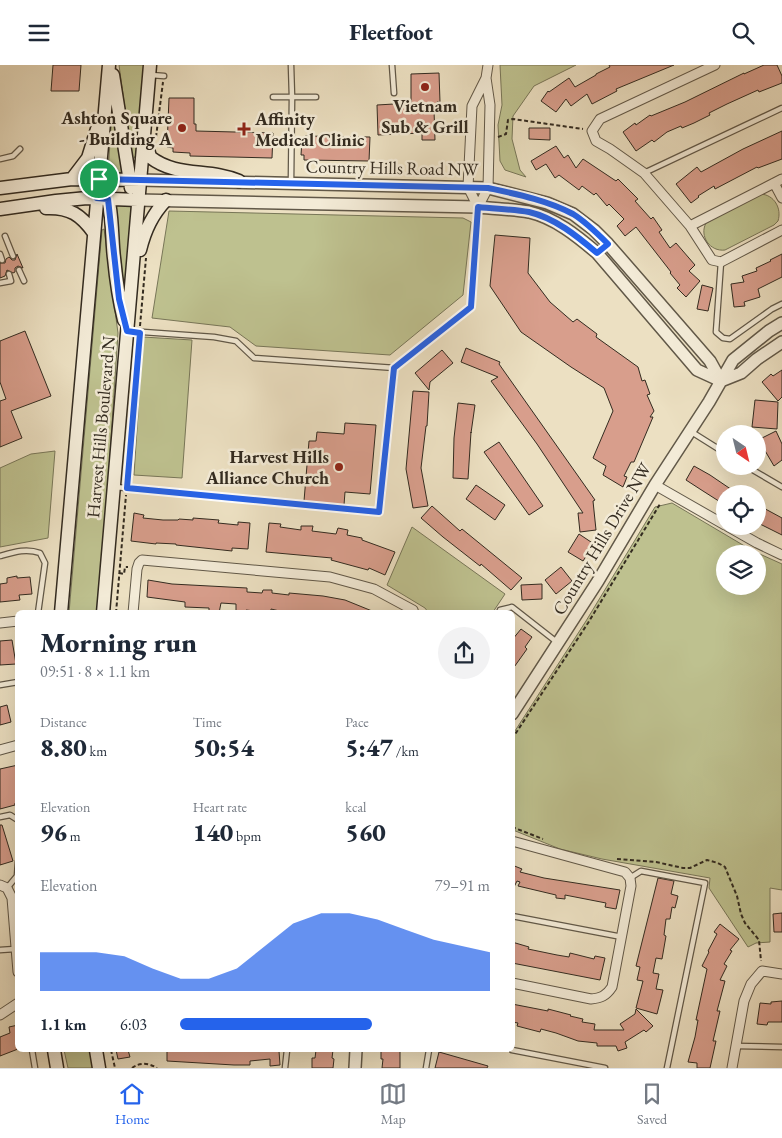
<!DOCTYPE html>
<meta charset="utf-8">
<style>
body{margin:0;font-family:"EB Garamond",serif;background:#f2f2f3;color:#1f2937;height:100vh;display:flex;flex-direction:column;font-size:19px;white-space:nowrap}
*{box-sizing:border-box;margin:0}
p{font-size:16px;color:#747a83}
.icon{flex:none;width:28px;height:28px;fill:none;stroke:currentColor;stroke-width:2;stroke-linecap:round;stroke-linejoin:round}
.map{position:relative;flex:1;overflow:hidden}
.sheet{position:absolute;left:15px;top:545px;width:500px;height:442px;display:flex;flex-direction:column;background:#fff;border-radius:8px;box-shadow:0 5px 20px #0002}
.sheet>*{flex:none}
.needle{width:32px;rotate:145deg}
.buttons{position:absolute;left:716px;top:360px;display:grid;gap:10px}
.buttons a{display:grid;place-items:center;width:50px;height:50px;border-radius:50%;background:#fff;box-shadow:0 5px 20px #0002;font-size:25px}
.pin{position:absolute;display:grid;place-items:center;width:42px;height:42px;color:#fff;margin:-21px;border:2px solid #fff;border-radius:50%;box-shadow:0 1px 5px #0007}
.round{display:grid;place-items:center;flex:none;width:52px;height:52px;border-radius:26px;background:#f2f2f3}
.overview{display:flex;align-items:center;justify-content:space-between;height:85px;padding:0 25px}
h1{font-size:28px;font-weight:800;line-height:38px}
.figures{display:grid;grid-template-columns:repeat(3,1fr);gap:8px;height:85px;padding:5px 25px}
.figures div{display:grid;align-content:center}
.figures b{font-size:25px;font-weight:800}
.figures small{font-size:14px;font-weight:400}
.figures p{font-size:14px}
.chart{height:140px;padding:10px 25px}
.chart p{display:flex;justify-content:space-between}
.chart svg{width:100%;height:90px;margin-top:5px;fill:#2563eb;opacity:.7}
ul{padding:0 25px;list-style:none;font-size:16px}
li{display:grid;grid-template-columns:80px 60px 1fr;align-items:center;height:38px}
li i{height:12px;border-radius:6px;background:#2563eb}
header{display:flex;justify-content:space-between;align-items:center;height:65px;padding:0 25px;background:#fff;font-size:22px;font-weight:800}
.dock{display:flex;justify-content:space-around;align-items:center;height:70px;border-top:1px solid #e0e1e3;background:#fff;font-size:14px;color:#747a83}
.dock a{display:grid;justify-items:center;gap:2px}
.dock .active{color:#2563eb}
.map>svg:first-child{display:block}
.green{fill:#bec18f;stroke:#787658;fill-rule:evenodd}
.building{fill:#d89e8c;stroke:#332b20}
.lines{fill:none;stroke-linecap:round;stroke-linejoin:round}
.service-casing{stroke:#615848;stroke-width:7}
.minor-casing{stroke:#615848;stroke-width:11}
.tertiary-casing{stroke:#615848;stroke-width:14}
.secondary-casing{stroke:#332b20;stroke-width:15}
.path{stroke:#332b20;stroke-width:2;stroke-dasharray:4 2.5;stroke-linecap:butt}
.service{stroke:#f3ebd7;stroke-width:4.5}
.minor{stroke:#f3ebd7;stroke-width:9}
.tertiary{stroke:#f3ebd7;stroke-width:11}
.secondary{stroke:#f3ebd7;stroke-width:12}
.route-casing{stroke:#fff;stroke-width:10}
.route{stroke:#2563eb;stroke-width:6}
.poi-dot{fill:#8f2418;stroke:#f3ebd7;stroke-width:2}
.labels{text-anchor:middle;stroke-width:5;stroke-linejoin:round;paint-order:stroke}
.poi-label{font-size:18px;font-weight:bold;fill:#332b20;stroke:#f3ebd7;text-anchor:end}
.street-label{font-size:18px;fill:#332b20;stroke:#f3ebd7}
</style>
<header><svg class="icon" aria-label="menu" viewBox="0 0 24 24"><path d="M4 6h16M4 12h16M4 18h16"/></svg>Fleetfoot<svg class="icon" aria-label="search" viewBox="0 0 24 24"><circle cx="10" cy="10" r="6"/><path d="M15 15l6 6"/></svg></header>
<div class="map">
<svg width="782" height="1003" viewBox="0 0 782 1003">
<rect width="100%" height="100%" fill="#ece0c2"/>
<filter id="stains"><feTurbulence type="fractalNoise" baseFrequency=".004" numOctaves="4"/><feColorMatrix values="0 0 0 0 .2 0 0 0 0 .09 0 0 0 0 .02 0 0 0 .5 -.17"/></filter>
<radialGradient id="worn" r=".72"><stop offset=".6" stop-color="#630" stop-opacity="0"/><stop offset="1" stop-color="#630" stop-opacity=".3"/></radialGradient>
<!-- green -->
<path class="green" d="M119 0H146L136 90 132 96Z
M500 0H576L534 21 513 51 512 74 520 105 526 112 505 105 500 96 499 77 498 60 502 40Z
M112 48 114 50 125 108 108 107Z
M761 129C774 130 782 143 778 156L774 160 725 185C710 187 699 171 706 158Z
M115 138 133 140 126 218 123 217Z
M169 146 463 153 471 157 463 230 390 290 256 281 230 262 152 253Z
M104 164 118 268 103 496 98 547 69 548 102 165Z
M143 272 192 275 182 413 134 410Z
M55 386 48 473 0 482V403L31 389Z
M672 438 753 486 782 499V825L770 823V877L756 878 748 882 709 823 710 813 602 794 560 784 513 765V669L586 556 655 442ZM725 489H758V521H725Z
M412 462 505 529 493 547H428L425 543 387 520Z
M64 985H92L95 1003H68Z"/>
<!-- building -->
<path class="building" d="M53 0H81L79 26H51Z
M609 0H674L616 24 617 26 592 39 587 29 571 41 566 34 556 47 541 36 548 26 549 27 569 13 575 22 596 10V9L610 2Z
M764 0H777L782 11V18L759 27 758 25 727 39 709 48 710 50 694 58 682 63 681 61 667 67 654 77 652 75 636 86 623 67 635 58 636 60 650 50 651 51 685 37 744 8V9Z
M439 8 440 37H437V45H434L435 75H422V68L378 70 377 40 411 38V9Z
M169 33H194V59H196V66L273 68 272 93 190 91V88L173 87V83L167 82Z
M529 63H550V75L529 74Z
M782 66V94L758 103 757 102 715 124 714 121 698 131 699 132 691 138 676 119 697 102 701 107 743 84Z
M305 71 370 72 369 96 304 95V90H301L302 75H305Z
M556 81 564 93 568 90 576 103 583 94 616 116 618 114 638 134 635 136 651 154 653 152 662 165 659 167 670 183 676 178 695 200 689 206 700 216 686 232 677 223 680 220 670 208 671 207 636 162 625 171 617 161 624 154 609 139 607 141 596 128 594 130 582 121 579 125 559 110 555 113 546 99 536 105 531 96Z
M495 170 530 173 528 208 550 237 573 257 577 254 597 269 596 272 638 302 642 316 645 315 650 329 647 330 654 346 650 352H653L634 397H631L624 411 627 412 623 422 603 410 606 401 593 393 613 346 604 323 571 302 521 267 490 221Z
M17 189 23 203 18 201 15 203V207L13 208 7 205 5 211 0 213V198H5L6 194 9 192 12 195H15Z
M782 189V212L758 224 760 232 744 237 745 241 734 242 731 219 744 217 742 211 757 206 756 203 771 196 770 195Z
M702 220 713 223 708 246 697 244Z
M25 266 51 331 11 346 22 373 0 382V336L6 334 0 317V276Z
M466 283 500 297 499 299 595 435 593 436 596 465 580 467 578 448H583L537 379 491 316 498 312 461 297Z
M442 285 453 298 430 317 429 325 415 308Z
M782 305V332L778 336 762 317 771 309 773 311Z
M413 326 429 327 427 361H426L421 403 428 441 413 443 406 404Z
M755 335 778 337 777 364 752 362Z
M458 338 475 340 471 368V367L468 414 453 413 454 373Z
M345 358 376 360 370 429 345 427 344 440 304 436 309 376H316L317 367 344 369Z
M776 366 782 379V395L774 401 764 384 760 386 758 382V375Z
M499 377 543 441 529 450 484 387Z
M694 401 710 410 738 429H725V440L703 426 686 415Z
M476 420 505 440 495 455 466 434Z
M758 440 782 453V470L758 458Z
M432 441 460 466 462 464 522 513 511 525 481 499 480 501 443 472 421 453Z
M134 448 144 450 143 453 163 455H178L179 454 193 455V453L219 455 218 458 238 460V457L250 458 248 484 232 483V486L176 480V479L156 478V479L131 476Z
M269 458 281 459 280 462 301 465V461H313L312 466 336 469 338 463 348 465 347 470 362 473V475L395 487 385 510 369 503 368 505 331 495 332 493 266 487Z
M579 469 594 479 583 496 568 487Z
M561 502 572 516 556 529 545 515Z
M17 511V513L30 512 32 529 19 530 20 535 0 537V519L7 518V513Z
M148 515 172 519 247 523V527L262 528 263 525H272V528L289 530V528L323 531 345 535 377 548 310 546V548H288L271 544V548L246 545V548H241L236 547V539L221 538 219 548 209 546V543L185 542V537L147 532Z
M542 519V534L522 535 521 520Z
M521 564 532 572 525 582 527 584 512 605V575Z
M12 575 16 599 0 600V576Z
M7 640 11 657 0 660V642Z
M18 700V737L15 738V740L0 744V704Z
M0 760H2L13 796 0 800Z
M512 800 522 804 520 807 544 813 620 825 616 844 605 842 606 838 565 830V834L556 833V830L518 821 520 817 517 816 512 826Z
M658 813 674 816 671 829 678 831 675 843 672 842 670 854H666L664 870 666 871 662 894 656 893 653 908 659 909 656 924 663 925 657 949 636 943 643 916 637 915 640 902 636 901Z
M782 848V867H774L773 849Z
M720 859 739 874 730 885 732 886 724 899 727 901 720 915 725 916 717 946H720L713 976H716L710 1003H697V998L688 997 695 972 698 955H696L707 904 702 901 709 887 708 886 717 869 714 867Z
M512 877 529 882 528 884 557 890 569 892 570 888 594 894 595 891 605 893 600 915 512 898Z
M782 936V957H768L767 960 757 959 760 938 771 939V937Z
M512 939 548 946V944L571 950 570 951 583 954 582 957 595 959 594 965H624L620 959 635 949 636 944 653 961 646 967 644 965 625 977 627 983 618 986 616 981H597V978L578 976 556 968 541 964 540 967 517 961 518 958 512 957Z
M18 960V984L0 991V972L10 968 9 962Z
M116 985H128L130 992 118 994Z
M167 985 279 986 280 1000 270 1001V994L250 996V1000H234L167 996Z
M316 985H333L332 993 334 994 333 1003H312V993H315Z
M381 985H400V1003H382L383 994H381Z
M439 987 488 1001 487 1003H435Z"/>
<g class="lines">
<defs>
<path id="service" d="M291 0 292 32H316
M392 0 394 28
M151 10 164 11
M273 32H292L291 117
M0 94 13 91 20 84
M644 108 782 43
M5 171 13 191
M0 189 2 195
M721 197 716 267 723 273 730 274 772 244 782 239
M19 205 24 216
M0 218 11 216 9 209
M129 266 214 272 236 276 254 293 395 303
M690 366 725 388
M746 401 782 422
M115 422 379 447 395 303 471 242 478 143
M0 491C14 487 26 483 40 488L45 498 38 548
M499 548 500 545 512 542 558 578
M0 620 18 617
M0 752 10 750 18 755
M630 813 641 806 705 818 667 1003
M7 823 17 811 18 797
M512 851 622 872
M0 885 15 884
M736 981 782 982
M32 985 35 1003
M512 985 605 1003
M285 1003 287 985
M426 1003 429 985"/>
<path id="minor" d="M715 0 600 54 592 66 596 76 610 84 644 108 690 161 712 195 721 197 782 165
M774 118 782 133
M478 142 488 123 490 40 486 13 488 0
M478 142 468 122 472 41 486 13
M690 161 782 114
M655 420 725 460
M727 461 757 478 782 490
M133 548 137 504 139 498 142 495 330 512 374 524 413 545 414 548
M0 558 18 556
M0 685 18 680
M512 776 625 807 630 813 631 821 612 922C606 931 601 933 591 934L512 918
M0 820 7 823 12 833 18 907
M0 950 18 938
M732 1003 744 936 751 919 762 906 782 909"/>
<path id="tertiary" d="M140 115 488 123 547 138 573 149 594 165 608 179 710 296 721 316
M138 135 478 142C495 144 513 144 529 147 555 153 577 171 597 188L697 305 721 316
M721 316 741 308 757 294 782 277
M512 649 598 516 655 420 709 337 733 295 769 266 782 258
M355 1003 356 985"/>
<path id="secondary" d="M113 10 131 123
M146 76 150 92C177 113 209 103 239 116
M72 114 88 93 97 64
M99 114C114 131 111 171 114 193 116 214 119 235 124 255
M0 123 72 114 140 115
M46 143C70 142 81 150 94 168
M0 144 56 136 87 133 138 135
M140 185C145 165 152 150 166 135
M61 548 109 0
M103 548 150 0
M54 985 57 1003
M96 985 99 1003"/>
</defs>
<!-- service casing -->
<use href="#service" class="service-casing"/>
<!-- minor casing -->
<use href="#minor" class="minor-casing"/>
<!-- tertiary casing -->
<use href="#tertiary" class="tertiary-casing"/>
<!-- secondary casing -->
<use href="#secondary" class="secondary-casing"/>
<!-- path -->
<path class="path" d="M156 72 163 17
M498 72 506 69 508 55 513 54 583 64
M140 261 146 193
M127 418 140 273
M119 508 124 509 125 502H128
M116 548 126 430
M512 674 588 558 660 439
M512 762 543 774
M617 794 656 797 683 803H690L707 795 718 798 725 802 737 831 741 849 745 858 759 875 761 896
M111 985 115 1003
M132 1003C140 997 149 998 157 1003"/>
<!-- service -->
<use href="#service" class="service"/>
<!-- minor -->
<use href="#minor" class="minor"/>
<!-- tertiary -->
<use href="#tertiary" class="tertiary"/>
<!-- secondary -->
<use href="#secondary" class="secondary"/>
</g>
<g class="lines">
<defs>
<path id="route" d="M99 114 488 123C516 129 547 135 573 149 586 157 597 168 608 179L597 188C577 171 555 153 529 147 513 144 495 144 478 142L471 242 394 303 379 447 127 423 140 268 127 266 119 234 108 134 97 133Z"/>
</defs>
<!-- route casing -->
<use href="#route" class="route-casing"/>
<!-- route -->
<use href="#route" class="route"/>
</g>
<!-- markers -->
<g class="poi-dot">
<circle cx="425" cy="22" r="5"/>
<circle cx="182" cy="63" r="5"/>
<path d="M241.5 56.5h5v5h5v5h-5v5h-5v-5h-5v-5h5z"/>
<circle cx="339" cy="402" r="5"/>
</g>
<g class="labels">
<!-- poi labels -->
<g class="poi-label">
<text x="425" y="47" text-anchor="middle">Vietnam<tspan x="425" dy="21">Sub &amp; Grill</tspan></text>
<text x="172" y="59">Ashton Square<tspan x="172" dy="21">- Building A</tspan></text>
<text x="255" y="60" text-anchor="start">Affinity<tspan x="255" dy="21">Medical Clinic</tspan></text>
<text x="329" y="398">Harvest Hills<tspan x="329" dy="21">Alliance Church</tspan></text>
</g>
<!-- street labels -->
<g class="street-label">
<text transform="translate(392 103) rotate(1)" y="6">Country Hills Road NW</text>
<text transform="translate(101 362) rotate(-85)" y="6">Harvest Hills Boulevard N</text>
<text transform="translate(602 474) rotate(-59)" y="6">Country Hills Drive NW</text>
</g>
</g>
<rect width="100%" height="100%" filter="url(#stains)"/>
<rect width="100%" height="100%" fill="url(#worn)"/>
</svg>
<div class="buttons">
<a><svg class="needle" viewBox="-14 -14 28 28"><path d="M0-13l5 13h-10z" fill="#e53935"/><path d="M0 13l5-13h-10z" fill="#747a83"/></svg></a>
<a><svg class="icon" aria-label="locate" viewBox="0 0 24 24"><circle cx="12" cy="12" r="6"/><path d="M12 2v4M12 18v4M2 12h4M18 12h4"/></svg></a>
<a><svg class="icon" aria-label="layers" viewBox="0 0 24 24"><path d="M12 4l9 5-9 5-9-5zM3 14l9 5 9-5"/></svg></a>
</div>
<div class="pin" style="left:99px;top:114px;background:#1e9e55"><svg class="icon" aria-label="arrive" viewBox="0 0 24 24"><path d="M6 21V4h12l-3 4 3 4H6"/></svg></div>
<section class="sheet">
<div class="overview"><div><h1>Morning run</h1><p>09:51 · 8 × 1.1 km</p></div><a class="round"><svg class="icon" aria-label="share" viewBox="0 0 24 24"><path d="M12 15V3M7 8l5-5 5 5M5 13v7h14v-7"/></svg></a></div>
<div class="figures">
<div><p>Distance</p><b>8.80<small> km</small></b></div>
<div><p>Time</p><b>50:54</b></div>
<div><p>Pace</p><b>5:47<small> /km</small></b></div>
</div>
<div class="figures">
<div><p>Elevation</p><b>96<small> m</small></b></div>
<div><p>Heart rate</p><b>140<small> bpm</small></b></div>
<div><p>kcal</p><b>560</b></div>
</div>
<div class="chart"><p><span>Elevation</span>79–91 m</p>
<svg viewBox="0 0 160 44" preserveAspectRatio="none"><path d="M0 44V25L10 25L20 25L30 27L40 33L50 38L60 38L70 33L80 22L90 11L100 6L110 6L120 9L130 14L140 19L150 22L160 25V44z"/></svg>
</div>
<ul>
<li><b>1.1 km</b>6:03<i style="width:62%"></i></li>
</ul>
</section>
</div>
<nav class="dock">
<a class="active"><svg class="icon" aria-label="home" viewBox="0 0 24 24"><path d="M3 11l9-7 9 7M6 9v11h12V9"/></svg>Home</a>
<a><svg class="icon" aria-label="map" viewBox="0 0 24 24"><path d="M3 6l6-2 6 2 6-2v14l-6 2-6-2-6 2zM9 4v14M15 6v14"/></svg>Map</a>
<a><svg class="icon" aria-label="saved" viewBox="0 0 24 24"><path d="M7 4h10v16l-5-4-5 4z"/></svg>Saved</a>
</nav>
